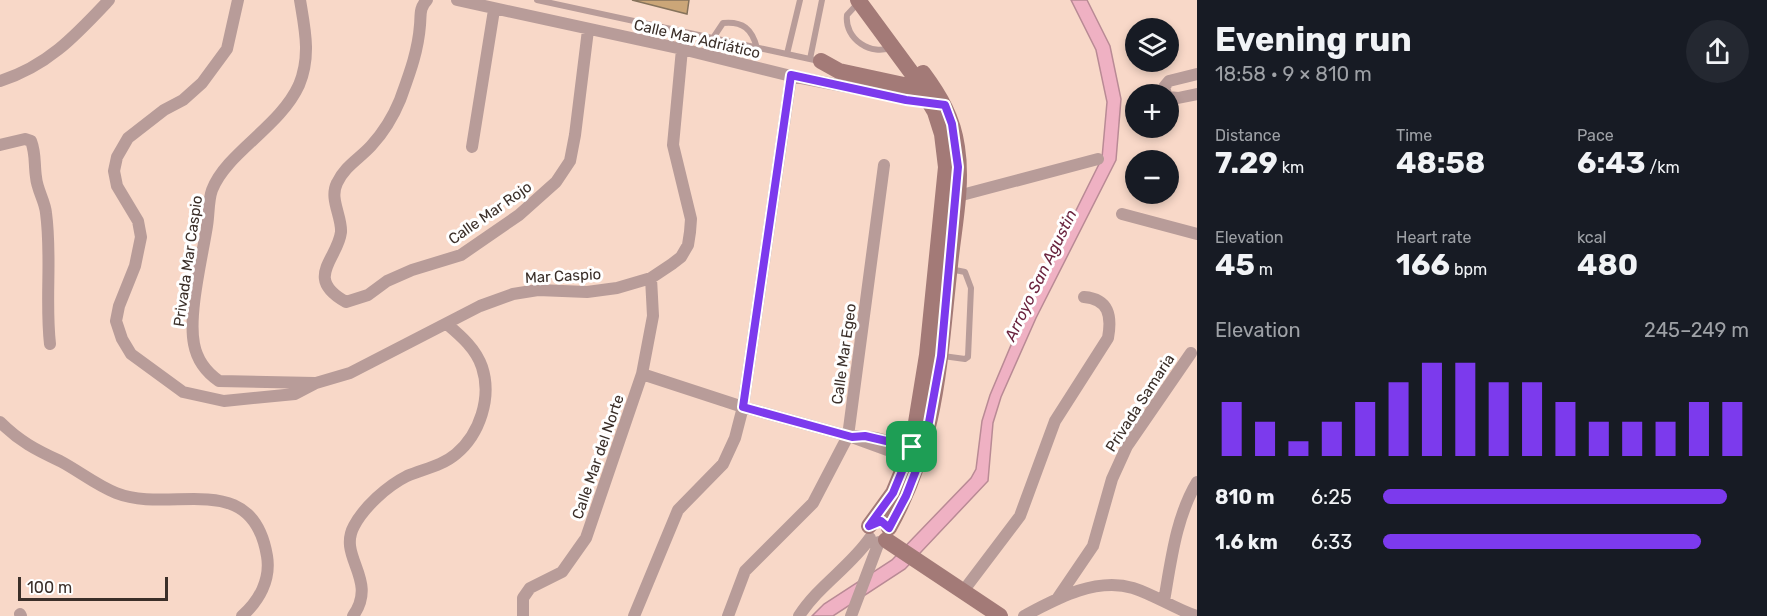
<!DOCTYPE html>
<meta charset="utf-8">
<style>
body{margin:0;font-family:Rubik,sans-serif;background:#242831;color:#f1f3f6;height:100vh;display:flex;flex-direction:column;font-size:22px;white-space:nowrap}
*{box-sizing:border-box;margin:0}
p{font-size:20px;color:#9ea1a6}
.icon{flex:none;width:33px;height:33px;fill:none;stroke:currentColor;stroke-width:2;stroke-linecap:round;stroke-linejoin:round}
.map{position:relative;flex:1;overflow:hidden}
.drawer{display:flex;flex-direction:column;background:#171b24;width:570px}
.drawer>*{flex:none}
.controls{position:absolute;left:1125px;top:18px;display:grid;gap:12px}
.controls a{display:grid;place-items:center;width:54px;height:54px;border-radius:50%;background:#171b24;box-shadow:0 3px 9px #0003;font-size:30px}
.scale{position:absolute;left:18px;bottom:15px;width:150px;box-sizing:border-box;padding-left:6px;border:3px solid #3b2f29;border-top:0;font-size:16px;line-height:21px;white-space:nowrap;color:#3b2f29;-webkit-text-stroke:4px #fff;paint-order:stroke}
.pin{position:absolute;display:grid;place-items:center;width:51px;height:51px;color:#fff;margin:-26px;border-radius:12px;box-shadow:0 3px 9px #0006}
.round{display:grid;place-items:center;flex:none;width:63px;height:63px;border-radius:32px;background:#242831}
.overview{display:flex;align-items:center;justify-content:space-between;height:102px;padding:0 18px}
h1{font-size:33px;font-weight:700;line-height:45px}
.stats{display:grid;grid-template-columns:repeat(3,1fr);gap:9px;height:102px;padding:6px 18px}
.stats div{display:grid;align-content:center}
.stats b{font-size:30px;font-weight:700}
.stats small{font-size:16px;font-weight:400}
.stats p{font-size:16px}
.chart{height:168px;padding:12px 18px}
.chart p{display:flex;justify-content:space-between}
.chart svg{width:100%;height:108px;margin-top:6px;stroke:#7c3aed;stroke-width:6}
ul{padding:0 18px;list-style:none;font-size:20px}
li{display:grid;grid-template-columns:96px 72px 1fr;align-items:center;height:45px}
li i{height:15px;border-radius:8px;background:#7c3aed}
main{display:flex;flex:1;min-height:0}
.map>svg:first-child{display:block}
.water{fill:#efb1c3;stroke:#b98a95;stroke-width:1.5}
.building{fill:#cba678;stroke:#86735c;stroke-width:1.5}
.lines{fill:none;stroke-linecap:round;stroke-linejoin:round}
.lane{stroke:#b89c99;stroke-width:6}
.street{stroke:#b89c99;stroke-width:12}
.secondary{stroke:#a37a77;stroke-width:16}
.route-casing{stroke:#fff;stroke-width:12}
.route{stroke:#7c3aed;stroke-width:8}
.labels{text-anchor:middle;stroke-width:6;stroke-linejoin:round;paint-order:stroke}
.street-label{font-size:15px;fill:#3b2f29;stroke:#fff}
.water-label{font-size:16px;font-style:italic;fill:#6a233e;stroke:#fff}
</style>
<main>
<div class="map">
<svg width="1197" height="616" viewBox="0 0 1197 616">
<rect width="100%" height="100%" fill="#f8d8c8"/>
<!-- water -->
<path class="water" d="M1071 0H1087L1110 46 1121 99 1116 160 1036 318 1001 397 993 423 988 481 905 569 833 616H812L824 604 892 560 971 478 976 469 982 421 990 395 1022 319 1102 158 1107 102 1096 50Z"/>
<!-- building -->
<path class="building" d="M632 0H689L687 14Z"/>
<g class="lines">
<!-- lane -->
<path class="lane" d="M537 0 819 61
M859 2 847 15C844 39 872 57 892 47
M713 38 723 23C743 21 752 29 757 48
M787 54 800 0
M810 59 822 0
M943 356 965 359 968 357 971 288 965 272 950 269"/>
<!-- street -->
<path class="street" d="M238 0 227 49 202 83 183 100 164 110 128 138 117 157 114 171 117 186 138 221 141 237 135 266 119 306 116 321 122 339 131 354 183 392 224 401 295 394 316 383 350 373 480 306 513 294 538 290 587 292 617 288 651 278 672 264 681 257 688 245 690 232 691 219 673 145 682 49
M300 0C305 30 311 56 299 85 280 127 226 153 212 190 208 201 209 215 207 226 202 258 188 314 194 344 197 360 206 372 219 381L315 383
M427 0C419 8 421 15 420 25 418 52 409 75 400 100 393 117 383 133 371 146 359 159 345 166 337 183 329 199 342 216 341 232 338 259 303 278 346 302L368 295 387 281 412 270 461 255 519 215 556 182 570 161 575 135 588 30
M457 0 682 49 791 76 936 104
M0 81C48 66 76 35 109 0
M1166 94 1164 87 1169 81 1197 74
M1168 97 1178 98 1197 94
M0 145 25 139 31 141C36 154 34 164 36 177 37 190 45 201 46 213 52 257 45 300 50 344
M472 147 494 10
M958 196 1098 159
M1122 214 1197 234
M642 374 743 407 852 437 915 460
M0 422C19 441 36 450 60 461 79 471 96 485 116 493 172 515 252 467 267 556 271 580 259 601 242 616
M856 436 876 438 918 449
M964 590 1020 516 1055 421 1108 338C1112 316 1109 299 1084 297
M1057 599 1093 546 1112 479 1127 446 1191 353
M1164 601C1171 561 1176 517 1197 482
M20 614 21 616
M353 616C379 579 337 557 354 526 364 507 387 486 407 476 423 469 442 466 456 454 480 434 492 397 482 367 476 349 461 336 448 325
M523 616V598L530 588 562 572 586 538 642 374 653 316 651 278
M634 616 678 510 723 464 735 438 743 407 791 76
M728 616 745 571 813 503 848 436 884 165
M799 616C818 586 850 567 870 538
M851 616 879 542
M1024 616C1056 599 1095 577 1133 588 1155 595 1175 609 1197 616"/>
<!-- secondary -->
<path class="secondary" d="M858 0 911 72 935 112 942 134 946 167 927 355 912 447 893 493 869 526
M821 61 839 71 927 90
M889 528C938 439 939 362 950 265 954 226 963 185 957 147 953 118 940 96 923 73
M886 540 1000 616"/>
</g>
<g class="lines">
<defs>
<path id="route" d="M791 75 906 100 945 105 952 124 958 167 941 356 924 450 906 496 889 528 881 521 869 526 893 493 912 447 865 436 852 437 743 407Z"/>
</defs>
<!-- route casing -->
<use href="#route" class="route-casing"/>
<!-- route -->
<use href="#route" class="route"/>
</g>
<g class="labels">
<!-- street labels -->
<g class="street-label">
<text transform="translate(697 39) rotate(13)" y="5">Calle Mar Adriático</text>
<text transform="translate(490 213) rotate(-35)" y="5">Calle Mar Rojo</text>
<text transform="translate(188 261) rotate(-82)" y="5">Privada Mar Caspio</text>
<text transform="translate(563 276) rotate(-3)" y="5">Mar Caspio</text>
<text transform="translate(844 354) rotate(-82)" y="5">Calle Mar Egeo</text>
<text transform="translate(1140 403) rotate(-57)" y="5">Privada Samaria</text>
<text transform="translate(598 457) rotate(-71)" y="5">Calle Mar del Norte</text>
</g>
<!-- water labels -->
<g class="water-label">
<text transform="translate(1040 275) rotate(-64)" y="6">Arroyo San Agustin</text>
</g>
</g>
</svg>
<div class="controls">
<a><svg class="icon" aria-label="layers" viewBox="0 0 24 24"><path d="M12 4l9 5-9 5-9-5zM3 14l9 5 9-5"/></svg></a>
<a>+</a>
<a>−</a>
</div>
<div class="scale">100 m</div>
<div class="pin" style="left:912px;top:447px;background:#1e9e55"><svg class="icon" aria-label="arrive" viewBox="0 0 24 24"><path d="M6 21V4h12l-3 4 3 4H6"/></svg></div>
</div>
<section class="drawer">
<div class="overview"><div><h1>Evening run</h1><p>18:58 · 9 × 810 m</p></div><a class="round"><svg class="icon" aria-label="share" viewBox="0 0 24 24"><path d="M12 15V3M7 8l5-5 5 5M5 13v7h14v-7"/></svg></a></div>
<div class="stats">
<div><p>Distance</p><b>7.29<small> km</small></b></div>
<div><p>Time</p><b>48:58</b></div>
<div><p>Pace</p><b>6:43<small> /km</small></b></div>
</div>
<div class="stats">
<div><p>Elevation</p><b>45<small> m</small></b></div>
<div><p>Heart rate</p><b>166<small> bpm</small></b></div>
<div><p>kcal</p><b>480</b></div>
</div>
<div class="chart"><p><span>Elevation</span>245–249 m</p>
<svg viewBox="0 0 160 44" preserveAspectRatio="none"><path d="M5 44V22M15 44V30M25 44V38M35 44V30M45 44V22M55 44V14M65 44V6M75 44V6M85 44V14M95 44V14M105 44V22M115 44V30M125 44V30M135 44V30M145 44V22M155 44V22"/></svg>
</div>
<ul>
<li><b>810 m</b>6:25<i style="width:94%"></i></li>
<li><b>1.6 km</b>6:33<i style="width:87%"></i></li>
</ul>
</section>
</main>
